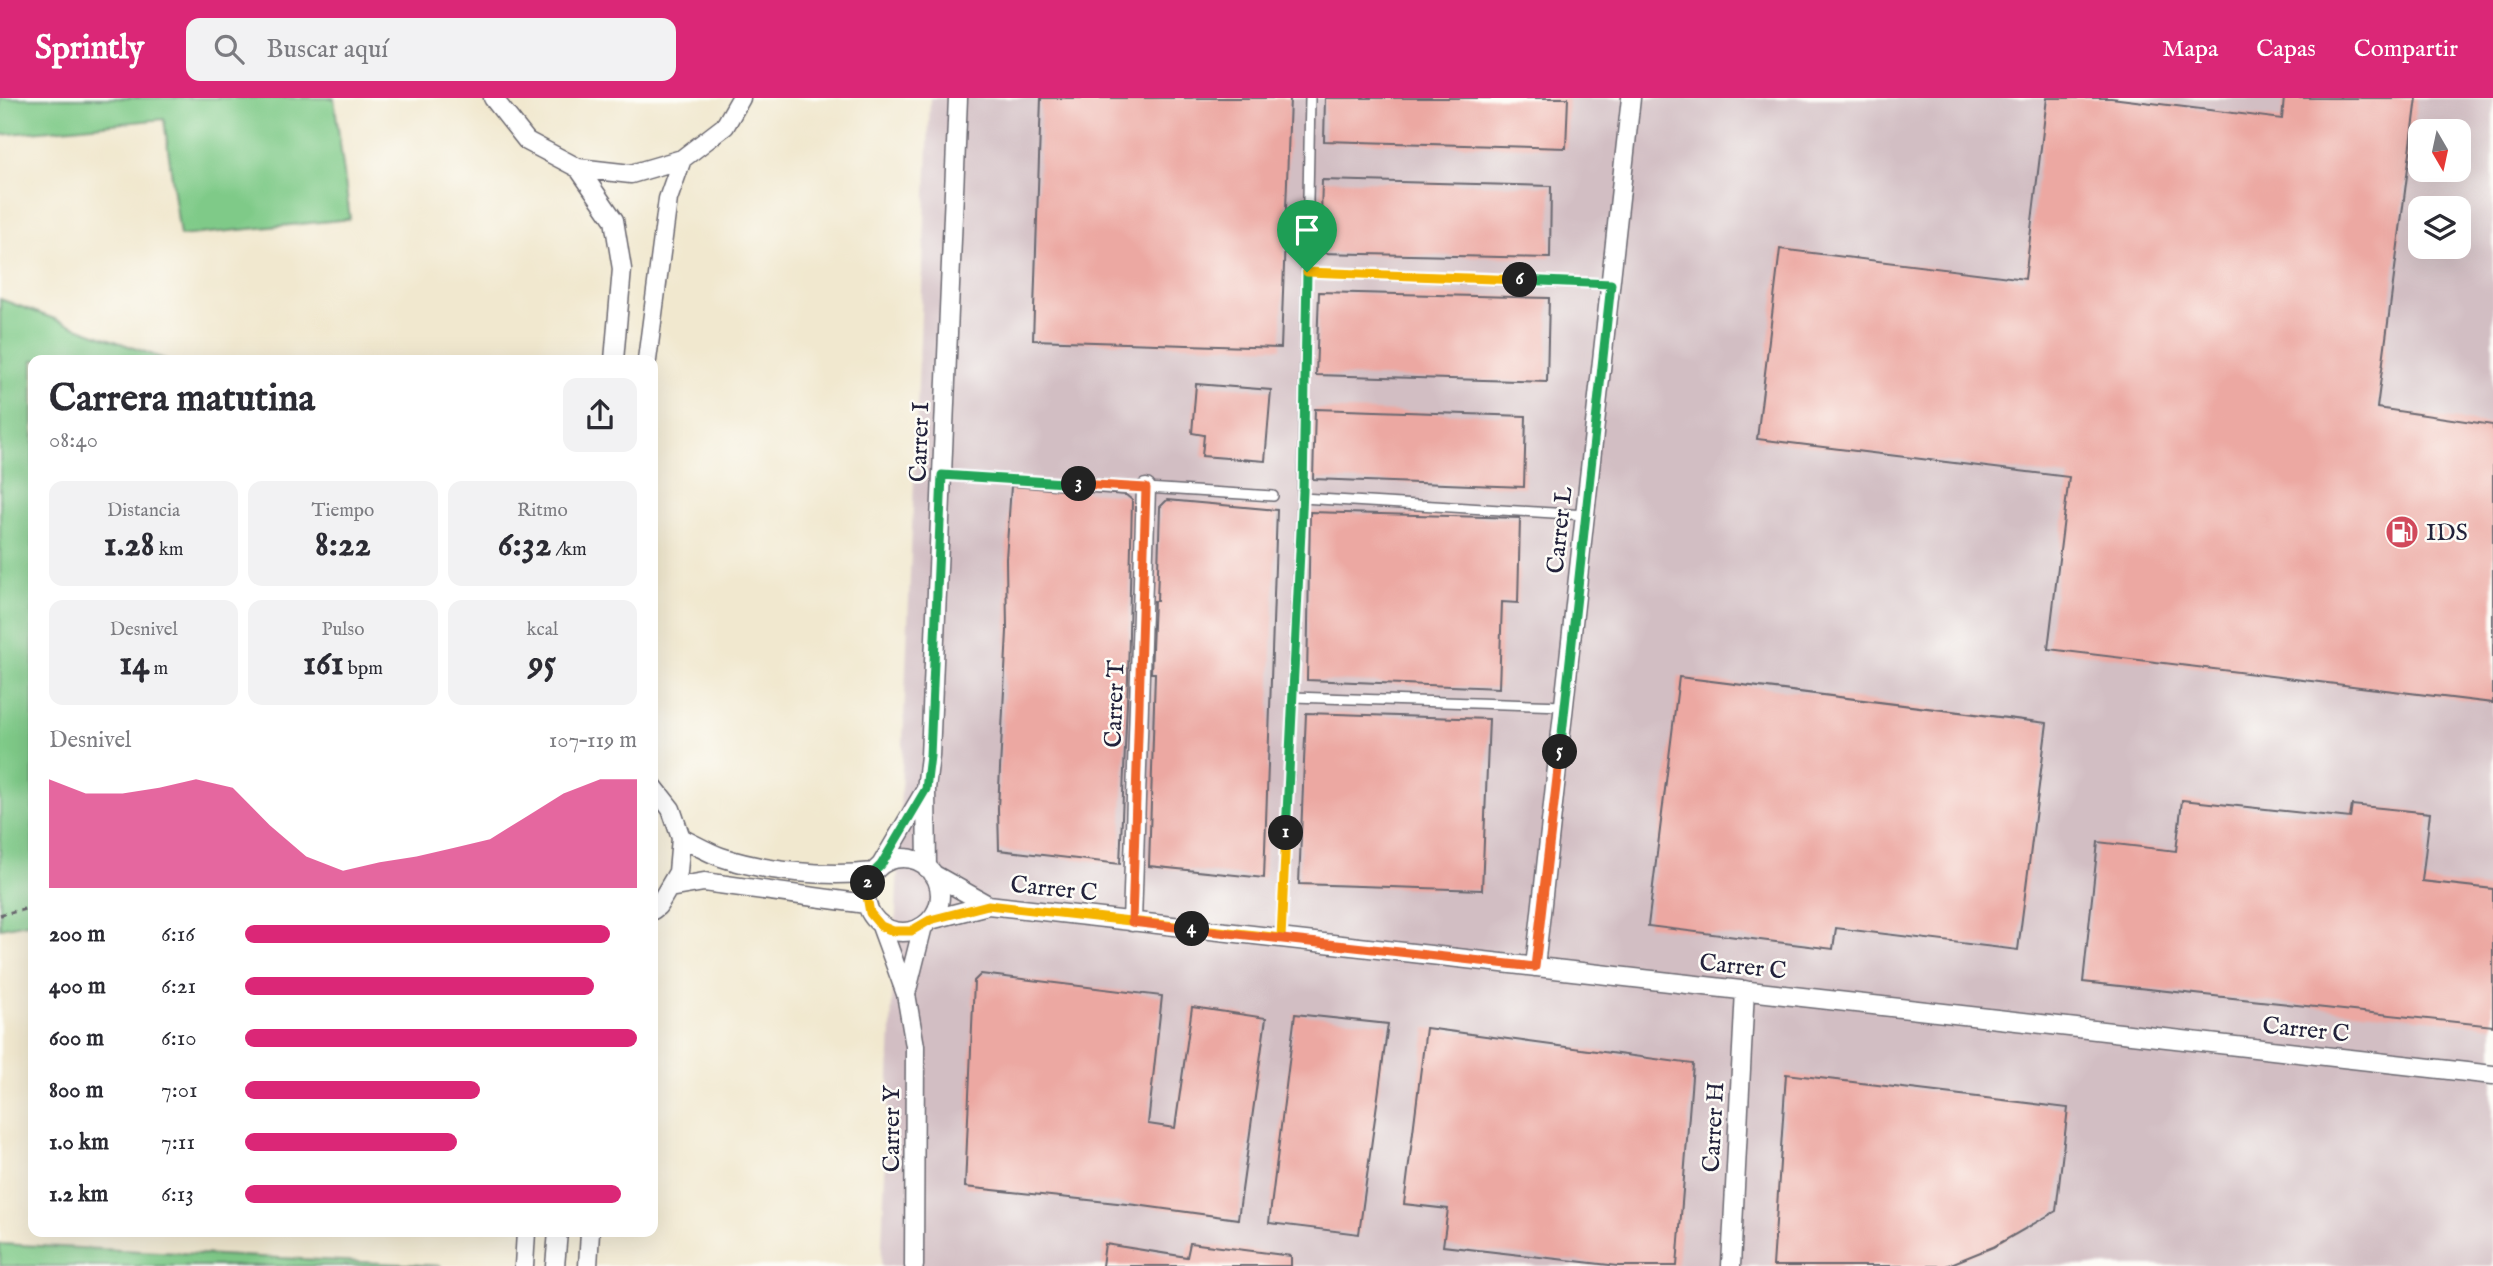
<!DOCTYPE html>
<html lang="es">
<meta charset="utf-8">
<style>
body{margin:0;font-family:"IM FELL English",serif;background:#f2f2f3;color:#2b2b33;height:100vh;display:flex;flex-direction:column;font-size:26px;white-space:nowrap}
*{box-sizing:border-box;margin:0}
p{font-size:23px;color:#7c7c81}
.icon{flex:none;width:38px;height:38px;fill:none;stroke:currentColor;stroke-width:2;stroke-linecap:round;stroke-linejoin:round}
.map{position:relative;flex:1;overflow:hidden}
.panel{position:absolute;left:28px;top:257px;width:630px;height:882px;display:flex;flex-direction:column;background:#fff;border-radius:14px;box-shadow:0 7px 28px #0002}
.panel>*{flex:none}
.needle{width:46px;rotate:171deg}
.buttons{position:absolute;left:2408px;top:21px;display:grid;gap:14px}
.buttons a{display:grid;place-items:center;width:63px;height:63px;border-radius:14px;background:#fff;box-shadow:0 7px 28px #0002;font-size:35px}
.pin{position:absolute;display:grid;place-items:center;width:60px;height:60px;color:#fff;margin:-72px -30px;border-radius:50% 50% 50% 0;rotate:-45deg;box-shadow:0 0 7px #0007}
.pin .icon{rotate:45deg}
.km{position:absolute;width:35px;height:35px;margin:-18px;border-radius:50%;background:#222;color:#fff;font-size:19px;line-height:35px;text-align:center}
.round{display:grid;place-items:center;flex:none;width:74px;height:74px;border-radius:14px;background:#f2f2f3}
.overview{display:flex;align-items:center;justify-content:space-between;height:119px;padding:0 21px}
h1{font-size:38px;font-weight:700;line-height:52px}
.figures{display:grid;grid-template-columns:repeat(3,1fr);gap:10px;height:119px;padding:7px 21px}
.figures div{display:grid;align-content:center;border-radius:14px;background:#f2f2f3;text-align:center}
.figures b{font-size:35px;font-weight:700}
.figures small{font-size:19px;font-weight:400}
.figures p{font-size:19px}
.chart{height:196px;padding:14px 21px}
.chart p{display:flex;justify-content:space-between}
.chart svg{width:100%;height:126px;margin-top:7px;fill:#db2777;opacity:.7}
ul{padding:0 21px;list-style:none;font-size:23px}
li{display:grid;grid-template-columns:112px 84px 1fr;align-items:center;height:52px}
li i{height:18px;border-radius:9px;background:#db2777}
header{display:flex;align-items:center;gap:42px;box-sizing:border-box;height:98px;padding:0 35px;background:#db2777;color:#fff}
header strong{font-size:33px}
nav{display:flex;gap:38px;margin-inline-start:auto;font-size:24px}
.search{width:490px;height:63px;background:#f2f2f3;display:flex;align-items:center;gap:18px;box-sizing:border-box;padding:0 24px;border-radius:14px;color:#7c7c81;font-size:26px}
.map>svg:first-child{display:block}
.industrial{fill:#d2bec3;fill-rule:evenodd}
.green{fill:#7fca88;stroke:#507662;stroke-width:2}
.building{fill:#eca8a2}
.lines{fill:none;stroke-linecap:round;stroke-linejoin:round}
.lane-casing{stroke:#6a676f;stroke-width:12}
.street-casing{stroke:#6a676f;stroke-width:21}
.path{stroke:#6a676f;stroke-width:3.5;stroke-dasharray:5 5;stroke-linecap:butt}
.lane{stroke:#fff;stroke-width:9}
.street{stroke:#fff;stroke-width:18}
.split-1-casing{stroke:#fff;stroke-width:14}
.split-2-casing{stroke:#fff;stroke-width:14}
.split-3-casing{stroke:#fff;stroke-width:14}
.split-4-casing{stroke:#fff;stroke-width:14}
.split-5-casing{stroke:#fff;stroke-width:14}
.split-6-casing{stroke:#fff;stroke-width:14}
.split-7-casing{stroke:#fff;stroke-width:14}
.split-1{stroke:#22a559;stroke-width:9}
.split-2{stroke:#f5b400;stroke-width:9}
.split-3{stroke:#22a559;stroke-width:9}
.split-4{stroke:#f0652b;stroke-width:9}
.split-5{stroke:#f0652b;stroke-width:9}
.split-6{stroke:#22a559;stroke-width:9}
.split-7{stroke:#f5b400;stroke-width:9}
.labels{text-anchor:middle;stroke-width:5;stroke-linejoin:round;paint-order:stroke}
.street-label{font-size:24px;fill:#22223b;stroke:#fdfcf7}
.poi-label{font-size:24px;fill:#22223b;stroke:#fdfcf7;text-anchor:start}
</style>
<header>
<strong>Sprintly</strong>
<div class="search"><svg class="icon" aria-label="search" viewBox="0 0 24 24"><circle cx="10" cy="10" r="6"/><path d="M15 15l6 6"/></svg>Buscar aquí</div>
<nav><a>Mapa</a><a>Capas</a><a>Compartir</a></nav>
</header>
<div class="map">
<svg width="2493" height="1168" viewBox="0 0 2493 1168">
<rect width="100%" height="100%" fill="#fdfcf7"/>
<filter id="ink" filterUnits="userSpaceOnUse"><feTurbulence type="fractalNoise" baseFrequency=".0143" numOctaves="2"/><feDisplacementMap in="SourceGraphic" scale="14" xChannelSelector="R" yChannelSelector="G"/><feConvolveMatrix kernelMatrix="1 2 1 2 8 2 1 2 1" color-interpolation-filters="sRGB"/></filter>
<filter id="wash" filterUnits="userSpaceOnUse"><feTurbulence type="fractalNoise" baseFrequency=".00686" numOctaves="4" result="noise"/><feDisplacementMap in="SourceGraphic" scale="28" xChannelSelector="R" yChannelSelector="G"/><feGaussianBlur stdDeviation="1.57" result="paint"/><feColorMatrix in="noise" values="0 0 0 0 0 0 0 0 0 0 0 0 0 0 0 0 0 1.4 0 .05"/><feComposite in="paint" operator="in"/></filter>
<g filter="url(#wash)">
<rect width="100%" height="100%" fill="#f1e8cf"/>
<!-- industrial -->
<path class="industrial" d="M930 0H2493V1168H881ZM2420 33H2459V72H2420ZM2420 110H2459V149H2420Z"/>
<!-- green -->
<path class="green" d="M0 0H334L350 121 180 138 164 21 0 37Z
M0 201 167 262H33V824L0 830Z
M0 1146 442 1168H0Z"/>
<g id="blocks">
<!-- building -->
<path class="building" d="M1041 0H1290L1281 250 1033 242Z
M1325 0H1568L1566 50 1324 43Z
M2047 0H2111L2282 21 2284 0H2417L2377 310 2493 327V605L2048 551 2069 379 1757 341 1780 151 2025 181Z
M1322 82 1551 88 1550 160 1320 155Z
M1319 194 1549 200 1547 284 1316 277Z
M1196 286 1271 292 1265 363 1202 358 1204 337 1192 335Z
M1315 311 1526 318 1524 389 1313 381Z
M1011 388 1126 397 1132 402 1128 580 1120 766 999 752 998 710 1007 533 1006 461Z
M1167 402 1277 412 1264 780 1149 768 1155 575H1151L1154 503H1157L1160 409Z
M1310 414 1520 420 1518 505 1502 504 1499 590 1307 582Z
M1679 579 2047 625 2018 852 1836 830 1833 851 1648 828Z
M1306 615 1489 621 1482 792 1299 786Z
M2182 702 2350 720 2352 707 2430 715 2422 783 2493 791V928L2083 884 2098 744 2176 753Z
M981 876 1162 898 1148 1026 1175 1030 1192 909 1266 920 1238 1121 1136 1107 965 1089 974 883Z
M1295 916 1388 926 1359 1136 1269 1125Z
M1426 930 1693 966 1677 1168H1618L1443 1148 1448 1111 1404 1106Z
M1786 976 2068 1010 2056 1113 1993 1149 1946 1168H1773Z
M1190 1145 1291 1158V1168H1102L1105 1146 1187 1159Z"/>
</g>
</g>
<g filter="url(#ink)">
<use href="#blocks" fill-opacity="0" stroke="#6a676f" stroke-width="2"/>
<g class="lines">
<defs>
<path id="lane" d="M1307 174 1611 186
M942 377 1273 398
M1302 400 1586 417
M1293 599 1565 608
M1281 840 1302 400 1310 0"/>
<path id="street" d="M493 0 527 43 578 70 631 76 682 61 725 28 741 0
M578 70 614 122 622 171 614 262
M647 262 668 101 682 61
M653 688 671 711 681 740 678 774 658 808 653 812
M926 691 930 658 958 0
M681 740C694 746 707 754 721 759 765 774 827 779 874 774
M866 797a37 37 0 1 1 74 0a37 37 0 1 1-74 0Z
M881 767 926 691 927 770
M669 790 704 784 866 806
M988 807 2493 977
M930 822 988 807 933 776
M1132 824 1146 390
M881 828 906 896 923 828
M1535 869 1631 0
M906 896 915 948 914 1168
M524 1168 526 1134
M555 1168 558 1134
M588 1168 590 1134
M1731 1168 1745 892"/>
</defs>
<!-- lane casing -->
<use href="#lane" class="lane-casing"/>
<!-- street casing -->
<use href="#street" class="street-casing"/>
<!-- path -->
<path class="path" d="M0 817 33 809"/>
<!-- lane -->
<use href="#lane" class="lane"/>
<!-- street -->
<use href="#street" class="street"/>
</g>
</g>
<g class="lines" filter="url(#ink)">
<defs>
<path id="split-1" d="M1286 735 1303 393 1307 174"/>
<path id="split-2" d="M868 785 866 793 870 815 881 828 893 833H911L930 822 988 807 1281 840 1286 735"/>
<path id="split-3" d="M868 785 874 774 881 767 926 691 930 658 942 377 1079 386"/>
<path id="split-4" d="M1079 386 1146 390 1132 824 1192 831"/>
<path id="split-5" d="M1192 831 1535 869 1560 654"/>
<path id="split-6" d="M1520 182 1611 186 1560 654"/>
<path id="split-7" d="M1307 174 1520 182"/>
</defs>
<!-- split-1 casing -->
<use href="#split-1" class="split-1-casing"/>
<!-- split-2 casing -->
<use href="#split-2" class="split-2-casing"/>
<!-- split-3 casing -->
<use href="#split-3" class="split-3-casing"/>
<!-- split-4 casing -->
<use href="#split-4" class="split-4-casing"/>
<!-- split-5 casing -->
<use href="#split-5" class="split-5-casing"/>
<!-- split-6 casing -->
<use href="#split-6" class="split-6-casing"/>
<!-- split-7 casing -->
<use href="#split-7" class="split-7-casing"/>
<!-- split-1 -->
<use href="#split-1" class="split-1"/>
<!-- split-2 -->
<use href="#split-2" class="split-2"/>
<!-- split-3 -->
<use href="#split-3" class="split-3"/>
<!-- split-4 -->
<use href="#split-4" class="split-4"/>
<!-- split-5 -->
<use href="#split-5" class="split-5"/>
<!-- split-6 -->
<use href="#split-6" class="split-6"/>
<!-- split-7 -->
<use href="#split-7" class="split-7"/>
</g>
<!-- icons -->
<defs>
<symbol id="fuel-disc" viewBox="-11 -11 22 22"><circle r="9.5" fill="#d1495b" stroke="#fdfcf7"/><path d="M-5.5-6h7V0h2V4h1.3V-2.5L3-4.5l.8-.8L6-3V5H2.5V1h-1V6h-7ZM-4.2-4.7v3.2H.2V-4.7Z" fill="#fff"/></symbol>
</defs>
<g fill-rule="evenodd">
<use href="#fuel-disc" x="2383" y="415" width="38" height="38"/>
</g>
<g class="labels">
<!-- street labels -->
<g class="street-label">
<text transform="translate(919 344) rotate(-88)" y="8">Carrer I</text>
<text transform="translate(1559 432) rotate(-84)" y="8">Carrer L</text>
<text transform="translate(1114 606) rotate(-88)" y="8">Carrer T</text>
<text transform="translate(1054 790) rotate(6)" y="8">Carrer C</text>
<text transform="translate(1743 868) rotate(6)" y="8">Carrer C</text>
<text transform="translate(2306 931) rotate(6)" y="8">Carrer C</text>
<text transform="translate(1713 1029) rotate(-87)" y="8">Carrer H</text>
<text transform="translate(891 1031) rotate(-90)" y="8">Carrer Y</text>
</g>
<!-- poi labels -->
<g class="poi-label">
<text x="2426" y="442">IDS</text>
</g>
</g>
</svg>
<div class="buttons">
<a><svg class="needle" viewBox="-14 -14 28 28"><path d="M0-13l5 13h-10z" fill="#e53935"/><path d="M0 13l5-13h-10z" fill="#7c7c81"/></svg></a>
<a><svg class="icon" aria-label="layers" viewBox="0 0 24 24"><path d="M12 4l9 5-9 5-9-5zM3 14l9 5 9-5"/></svg></a>
</div>
<div class="pin" style="left:1307px;top:174px;background:#1e9e55"><svg class="icon" aria-label="arrive" viewBox="0 0 24 24"><path d="M6 21V4h12l-3 4 3 4H6"/></svg></div>
<b class="km" style="left:1286px;top:735px">1</b>
<b class="km" style="left:868px;top:785px">2</b>
<b class="km" style="left:1079px;top:386px">3</b>
<b class="km" style="left:1192px;top:831px">4</b>
<b class="km" style="left:1560px;top:654px">5</b>
<b class="km" style="left:1520px;top:182px">6</b>
<section class="panel">
<div class="overview"><div><h1>Carrera matutina</h1><p>08:40</p></div><a class="round"><svg class="icon" aria-label="share" viewBox="0 0 24 24"><path d="M12 15V3M7 8l5-5 5 5M5 13v7h14v-7"/></svg></a></div>
<div class="figures">
<div><p>Distancia</p><b>1.28<small> km</small></b></div>
<div><p>Tiempo</p><b>8:22</b></div>
<div><p>Ritmo</p><b>6:32<small> /km</small></b></div>
</div>
<div class="figures">
<div><p>Desnivel</p><b>14<small> m</small></b></div>
<div><p>Pulso</p><b>161<small> bpm</small></b></div>
<div><p>kcal</p><b>95</b></div>
</div>
<div class="chart"><p><span>Desnivel</span>107–119 m</p>
<svg viewBox="0 0 160 44" preserveAspectRatio="none"><path d="M0 44V6L10 11L20 11L30 9L40 6L50 9L60 22L70 33L80 38L90 35L100 33L110 30L120 27L130 19L140 11L150 6L160 6V44z"/></svg>
</div>
<ul>
<li><b>200 m</b>6:16<i style="width:93%"></i></li>
<li><b>400 m</b>6:21<i style="width:89%"></i></li>
<li><b>600 m</b>6:10<i style="width:100%"></i></li>
<li><b>800 m</b>7:01<i style="width:60%"></i></li>
<li><b>1.0 km</b>7:11<i style="width:54%"></i></li>
<li><b>1.2 km</b>6:13<i style="width:96%"></i></li>
</ul>
</section>
</div>
